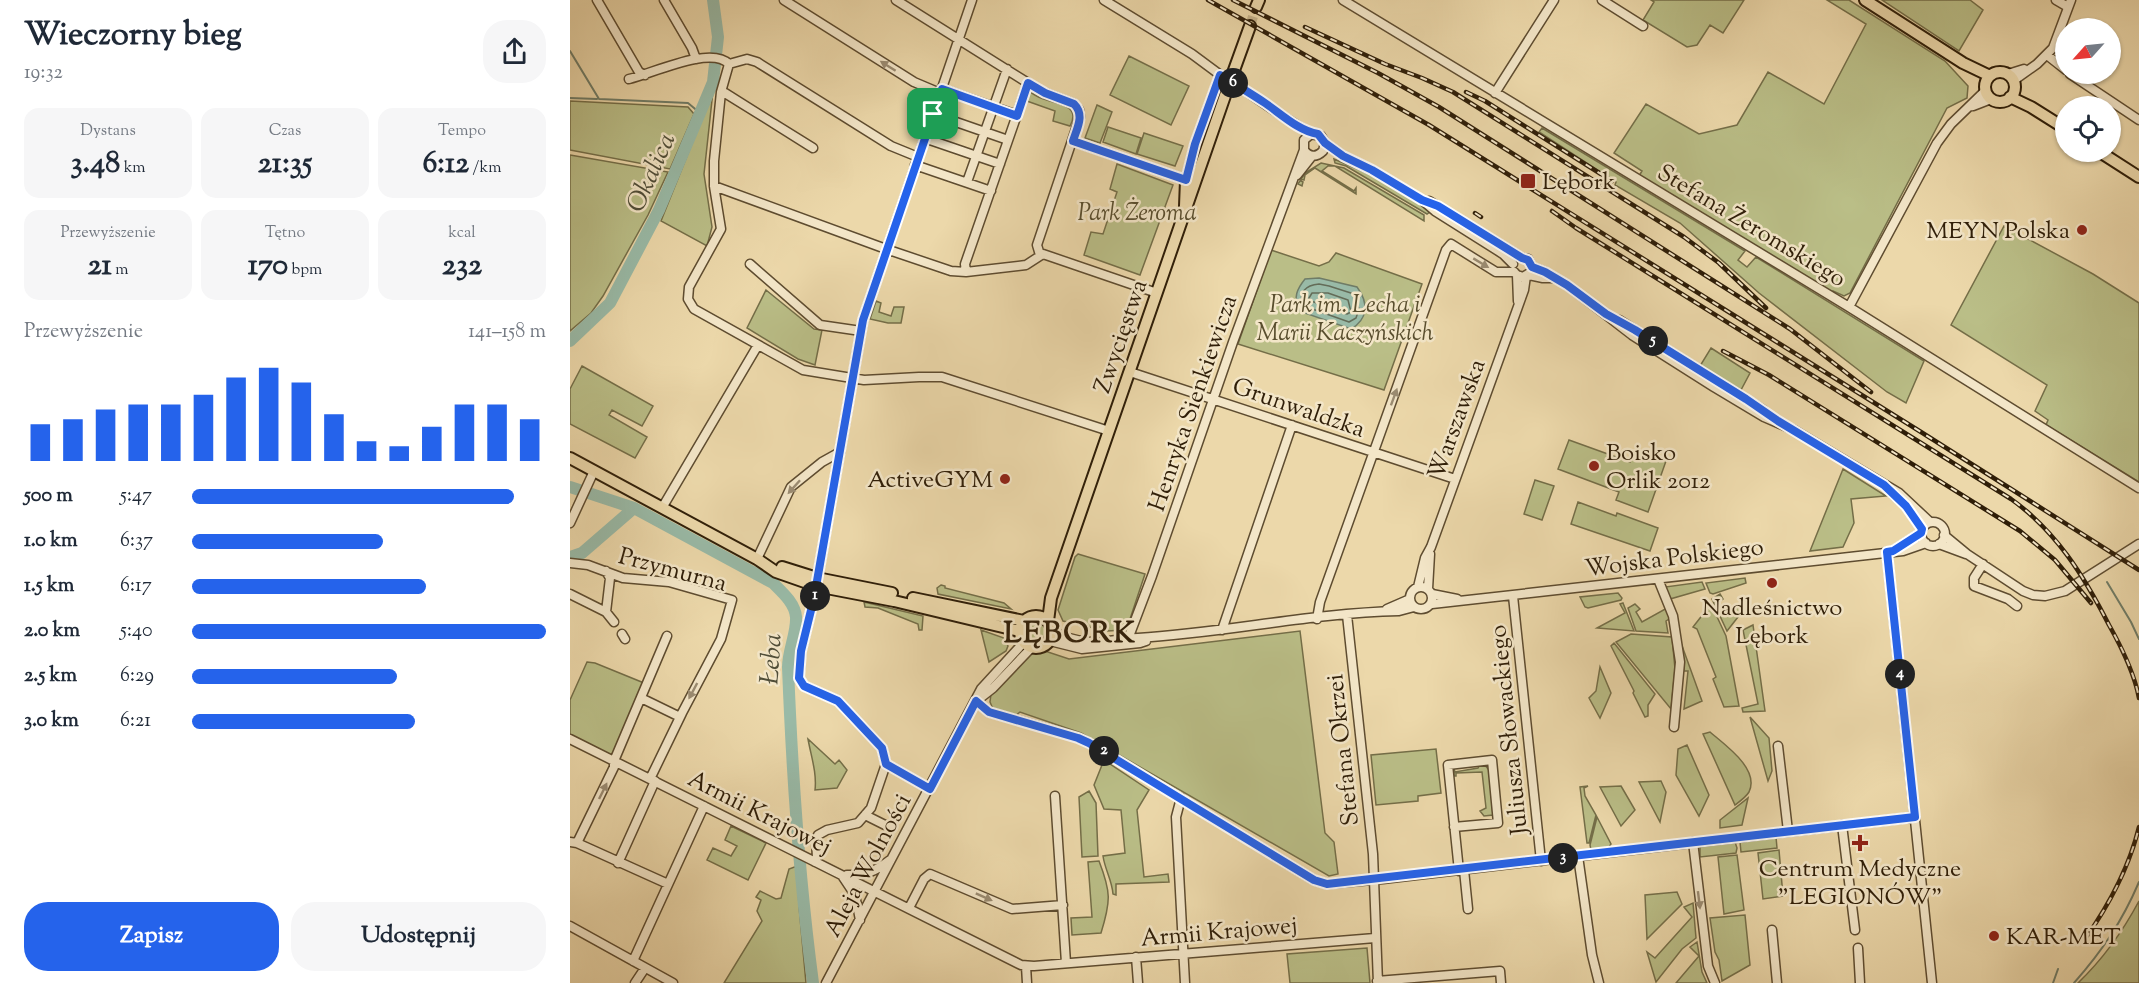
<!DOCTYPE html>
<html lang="pl">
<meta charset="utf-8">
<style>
body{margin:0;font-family:"Sorts Mill Goudy",serif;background:#f6f6f7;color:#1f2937;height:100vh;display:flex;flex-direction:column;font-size:22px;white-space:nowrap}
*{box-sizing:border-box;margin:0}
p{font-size:20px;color:#747a83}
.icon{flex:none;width:33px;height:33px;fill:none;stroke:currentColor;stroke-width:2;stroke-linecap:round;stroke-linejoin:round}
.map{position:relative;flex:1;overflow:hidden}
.sheet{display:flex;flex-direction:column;background:#fff;width:570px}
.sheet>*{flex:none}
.needle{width:39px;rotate:243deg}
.tools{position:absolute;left:1485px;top:18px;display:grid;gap:12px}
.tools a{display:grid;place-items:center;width:66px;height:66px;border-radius:50%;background:#fff;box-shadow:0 2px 4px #0004;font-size:30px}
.pin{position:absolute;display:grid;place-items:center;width:51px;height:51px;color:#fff;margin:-26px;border-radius:12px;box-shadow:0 3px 9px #0006}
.km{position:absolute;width:30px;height:30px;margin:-15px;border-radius:50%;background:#222;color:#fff;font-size:16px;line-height:30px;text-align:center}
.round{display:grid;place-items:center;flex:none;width:63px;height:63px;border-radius:24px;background:#f6f6f7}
.summary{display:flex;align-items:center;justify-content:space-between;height:102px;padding:0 24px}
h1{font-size:33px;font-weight:800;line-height:45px}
.stats{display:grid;grid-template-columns:repeat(3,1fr);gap:9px;height:102px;padding:6px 24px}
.stats div{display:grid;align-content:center;border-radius:15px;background:#f6f6f7;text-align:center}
.stats b{font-size:30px;font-weight:800}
.stats small{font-size:16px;font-weight:400}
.stats p{font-size:16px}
.chart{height:168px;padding:12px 24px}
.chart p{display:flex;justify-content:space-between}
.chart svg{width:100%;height:108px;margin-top:6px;stroke:#2563eb;stroke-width:6}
.action{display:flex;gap:12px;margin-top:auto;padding:12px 24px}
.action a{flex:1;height:69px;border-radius:24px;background:#2563eb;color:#fff;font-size:24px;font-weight:800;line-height:69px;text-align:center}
.action a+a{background:#f6f6f7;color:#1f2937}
ul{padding:0 24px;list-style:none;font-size:20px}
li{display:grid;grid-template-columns:96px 72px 1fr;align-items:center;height:45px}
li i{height:15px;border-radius:8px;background:#2563eb}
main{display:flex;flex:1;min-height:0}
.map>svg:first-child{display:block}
.green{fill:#babe87;stroke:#746e48;stroke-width:1.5}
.water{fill:#99baa7;stroke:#6f7c67;stroke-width:1.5}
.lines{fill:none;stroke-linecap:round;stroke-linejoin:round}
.shore{stroke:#646c58;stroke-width:1.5}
.stream{stroke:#6f7c67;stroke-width:2}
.river{stroke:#99baa7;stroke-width:12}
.major-tunnel{stroke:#c6b38a;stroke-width:10;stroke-dasharray:10 5;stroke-linecap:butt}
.minor-casing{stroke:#5e4c30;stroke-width:11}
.major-casing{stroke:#2f1e08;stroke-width:14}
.minor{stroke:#f3e6c8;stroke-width:8}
.major{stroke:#ecd8aa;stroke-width:10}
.rail-casing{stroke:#2f1e08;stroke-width:4.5}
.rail{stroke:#f3e6c8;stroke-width:2;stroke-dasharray:7;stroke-linecap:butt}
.minor-bridge-casing{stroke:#5e4c30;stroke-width:11;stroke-linecap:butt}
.minor-bridge{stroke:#f3e6c8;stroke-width:8}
.oneway{fill:#9b8c72}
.route-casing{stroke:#fff;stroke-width:12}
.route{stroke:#2563eb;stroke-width:8}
.poi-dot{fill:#8f2418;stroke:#f3e6c8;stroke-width:2}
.labels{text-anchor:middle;stroke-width:5;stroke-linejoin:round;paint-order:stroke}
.poi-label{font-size:24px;fill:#2f1e08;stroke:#f3e6c8;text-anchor:start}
.park-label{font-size:24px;font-style:italic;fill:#594e2e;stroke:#f3e6c8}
.street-label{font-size:24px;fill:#2f1e08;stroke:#f3e6c8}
.water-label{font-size:26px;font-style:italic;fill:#4f4d38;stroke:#f3e6c8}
.district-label{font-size:30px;font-weight:bold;letter-spacing:1.5px;fill:#2f1e08;stroke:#f3e6c8}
</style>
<main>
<section class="sheet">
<div class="summary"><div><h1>Wieczorny bieg</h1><p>19:32</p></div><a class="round"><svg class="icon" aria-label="share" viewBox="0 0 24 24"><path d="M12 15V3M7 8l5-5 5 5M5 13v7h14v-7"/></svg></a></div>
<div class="stats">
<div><p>Dystans</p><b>3.48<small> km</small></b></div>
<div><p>Czas</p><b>21:35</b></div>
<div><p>Tempo</p><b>6:12<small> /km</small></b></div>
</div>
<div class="stats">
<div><p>Przewyższenie</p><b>21<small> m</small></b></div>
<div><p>Tętno</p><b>170<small> bpm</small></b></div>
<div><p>kcal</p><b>232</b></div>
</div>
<div class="chart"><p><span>Przewyższenie</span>141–158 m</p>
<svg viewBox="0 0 160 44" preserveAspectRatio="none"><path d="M5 44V29M15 44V27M25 44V23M35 44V21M45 44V21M55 44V17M65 44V10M75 44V6M85 44V12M95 44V25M105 44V36M115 44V38M125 44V30M135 44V21M145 44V21M155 44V27"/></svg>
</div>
<ul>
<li><b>500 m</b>5:47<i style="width:91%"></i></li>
<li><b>1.0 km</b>6:37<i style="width:54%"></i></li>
<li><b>1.5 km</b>6:17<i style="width:66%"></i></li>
<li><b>2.0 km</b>5:40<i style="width:100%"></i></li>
<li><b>2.5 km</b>6:29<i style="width:58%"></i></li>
<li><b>3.0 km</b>6:21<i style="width:63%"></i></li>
</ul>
<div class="action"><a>Zapisz</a><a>Udostępnij</a></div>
</section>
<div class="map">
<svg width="1569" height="983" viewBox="0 0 1569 983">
<rect width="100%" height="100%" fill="#ecd8aa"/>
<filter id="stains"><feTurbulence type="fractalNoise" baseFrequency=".00333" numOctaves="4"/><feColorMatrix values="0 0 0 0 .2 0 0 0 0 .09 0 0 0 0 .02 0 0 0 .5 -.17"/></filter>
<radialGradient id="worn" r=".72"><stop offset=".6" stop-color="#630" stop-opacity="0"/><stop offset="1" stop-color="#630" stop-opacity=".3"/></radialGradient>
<!-- green -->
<path class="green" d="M1081 0H1174L1153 33 1140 25 1127 45 1117 47 1073 20 1084 2Z
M1257 0H1279L1375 61 1398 86 1397 98 1377 108 1280 293 1274 296 1263 291 1262 293 1069 176 1072 171 1044 153 1076 104 1129 134 1167 125 1198 72 1254 104 1296 24Z
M1312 0H1400L1413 10 1389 51Z
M559 56 619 86 601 125 540 95Z
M457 90C462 93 466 96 471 98 485 104 512 104 500 126L483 121 485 111 454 100Z
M143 91 134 174 142 227 137 246 91 221Z
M0 101 118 107 124 114 100 169 0 150Z
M527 105 542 112 530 143 515 138Z
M538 127 571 138 566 154 533 142Z
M972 128 1175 251 1168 260 1177 267 1186 257 1354 361 1336 403 1317 392 1189 293 1110 223 1045 185 1046 182 969 132Z
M574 133 613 146 605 166 567 154Z
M0 155 98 172 78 215 33 296 21 313 0 331Z
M764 159 804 176 861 211 857 214 776 166 765 163Z
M751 163 774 168 854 215V221L765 166H758L752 171 784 191 786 188V194L745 168 735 175 734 180 731 179V181L733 182 732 186 728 184 735 173Z
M547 164 603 185 570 275 514 255 521 232 533 234 547 192 540 189Z
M1434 226 1523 274 1569 303V482L1476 425 1478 420 1465 411 1477 385 1381 325Z
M701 250 749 266 759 262 766 253 852 284 814 390 668 344Z
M196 290 244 329 252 330 245 365 228 359 177 328Z
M306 301 311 303 309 312 321 316 324 307H334L331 323H318L300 319Z
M1141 348 1180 373 1171 390 1130 366Z
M12 366 83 406 72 426 42 410 39 415 77 437 65 458 0 424V389Z
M999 440 1060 462 1065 450 1096 461 1078 512 1046 500 1049 492 988 469Z
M1273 469 1316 496 1281 499 1284 523 1273 547 1240 551Z
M965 480 984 486 972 520 954 514Z
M1008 502 1046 516 1047 513 1088 528 1080 551 1001 524Z
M508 554 575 574 558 625 554 630 537 631 493 621 488 610 505 557Z
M1175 578 1176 583 1143 594 1140 593 1136 583Z
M1132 582 1135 589 1100 599 1095 587Z
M371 585 375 586V588L434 603 441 609 368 594 367 588Z
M1048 593 1052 598 1051 600 1018 608 1015 607 1010 597Z
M1150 594 1153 599 1147 603 1153 613 1179 599V603L1157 631 1142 599Z
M294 602 353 616 352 630H349L348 624 308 608 295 607Z
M1053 603 1064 631 1027 628 1055 613 1050 604Z
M1065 604 1070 609 1066 612 1072 622 1097 608 1102 617 1096 621 1098 633 1066 631 1058 608Z
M1141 604 1156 636 1169 706 1154 707 1143 679 1146 677 1127 629 1123 627Z
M455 632a11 11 0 1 1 22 0a11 11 0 1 1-22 0Z
M1183 625 1195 711 1173 712 1172 708 1188 704 1173 630Z
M411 630 434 638 438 646 436 651 419 662Z
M730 631 755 833 764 842 768 874 759 876 511 733 450 712 444 717 423 709 420 702 421 694 462 652 472 650 499 659Z
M1061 634 1102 637 1105 669 1101 709 1046 642Z
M1044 643 1085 694 1078 705V716L1075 717 1063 693 1064 691 1041 646Z
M1111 643 1132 701 1114 709 1118 671H1114Z
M17 662 25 663 74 683 42 758 0 738V700Z
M1030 667 1041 693 1030 718 1019 698 1026 691Z
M1180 717 1199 738 1202 771 1198 781Z
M1140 732C1155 745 1190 769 1179 792 1176 797 1169 802 1165 805L1133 734Z
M238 739 265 764 269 760 277 770 267 788 245 790C247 773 241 756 238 739Z
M1117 745 1139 795 1129 816 1106 775 1108 749Z
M866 749 871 793 848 796V801L806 805 801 755Z
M534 760 579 790 567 810 574 877 598 874 599 882 546 884V895L543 894C542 880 535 870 533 856L555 853 551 810 534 809 524 785Z
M910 764H914L919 770 923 815 914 816 910 811 916 808 912 772 886 773V776H884V769L885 772 908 768Z
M1091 781 1096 792 1090 822 1069 782Z
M1018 786 1014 788 1015 796 1026 815 1019 843H1017L1010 787Z
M1051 786 1065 810 1051 826 1030 787Z
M519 791 526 803 528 856 512 857 509 797Z
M1178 798 1172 825 1150 828V820Z
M1027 817 1041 844 1039 847 1021 850 1020 845Z
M161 826 196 843 178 880 137 860 143 848 161 856 167 846 155 840Z
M1206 837 1207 848 1171 852 1170 842Z
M1165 842 1167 848 1166 853 1130 857V846Z
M1209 850 1213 896 1193 899 1188 853Z
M1167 855 1174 910 1154 914 1148 857Z
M529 861C541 892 541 901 531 933L502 935 501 918 522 917 518 862Z
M227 866 229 906 236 983H154L192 921 187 911 191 900 186 897 190 891 206 899 211 898 219 869Z
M1107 892 1112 904 1077 939 1075 895Z
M1569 901V983H1508C1534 958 1552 933 1569 901Z
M1123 903 1126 938 1112 949 1086 982 1077 952 1085 958 1122 917 1114 907Z
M1175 915 1180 965 1152 981 1149 960 1145 952 1140 918Z
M1127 942 1132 972 1137 983H1106L1129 956 1120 947Z
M797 948 800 983H720L717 954Z"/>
<!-- water -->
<path class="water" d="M749 278 787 287C799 303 798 319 781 329L729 311C723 297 727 289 735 279Z"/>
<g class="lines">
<!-- shore -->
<path class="shore" d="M749 284 759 286 784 294 789 309 786 318 779 322 734 306C727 293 736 285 749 284Z
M742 293H758L778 300 781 312 777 314 741 301 739 298Z"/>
<!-- stream -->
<path class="stream" d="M0 51 29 99 118 103 130 113
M0 98 27 99
M1537 582 1561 622 1569 639
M1483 983 1488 969
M1504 983C1532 951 1552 922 1569 882"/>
<!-- river -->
<path class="river" d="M0 341 40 303 89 210 130 113 143 82 148 37 143 0
M0 487 64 508
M0 557 12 553 64 508 203 583C212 592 225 603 226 617 227 633 218 650 218 667 222 772 229 878 243 983"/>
<!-- major-tunnel -->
<path class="major-tunnel" d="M680 26 686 7"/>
<defs>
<path id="minor" d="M27 0 69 72 75 75
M94 0 122 48 126 59
M214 0 344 82 370 93
M326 0 458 83 475 93 504 104 509 110 510 117 467 245 470 255
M534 0 622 54 653 77
M773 0 1279 307 1569 488
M1032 0 1073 26
M1486 0 1498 7
M1477 55 1496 70
M159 64 151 92 144 161V186L151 229 119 287 118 299 124 309 233 370 294 380 349 377H372L539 431
M159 64 177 59 187 62 321 146 348 157
M1438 74 1454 69
M1500 74 1569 120
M59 79C81 74 141 45 159 64
M1443 81 1467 64 1483 48 1501 0
M667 85 717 119 741 134 751 136 755 143 773 156 802 170 852 200 865 211 933 254 943 264
M372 89 447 115
M151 92 155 93 243 148
M925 93 984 0
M1403 106 1421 99
M363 114 438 140
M354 138 430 164
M503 141 616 180 625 144 650 75
M734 150C739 157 746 158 753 151L755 143
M345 165 421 191
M727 175 742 156
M397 182 437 69
M144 186 316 249 381 271 396 272 456 265 473 254 587 293
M859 201 952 258 958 259 962 267 961 272 953 277 947 275
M180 264 250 325 291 331
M962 267 975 272 997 285 1062 335 1144 387 1194 417 1224 430 1329 493 1360 522
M396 272 395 264 458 83
M944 272 947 275 948 301
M959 275 973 278H984
M1279 307 1367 143 1381 124 1415 91
M1049 320 1193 410
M560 372 885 479
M1323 494 1336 506 1352 529
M92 508 188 345
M1351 534a12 12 0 1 1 24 0a12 12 0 1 1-24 0Z
M0 523 24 471
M1374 535 1397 554 1453 591 1463 595 1475 596 1495 591 1569 544
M1369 544 1396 554
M1323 551 1351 533
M1317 552 1362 983
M187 559 221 487 252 462 270 452
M0 563 18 565 53 578 99 582 162 600 151 639 112 713 80 779
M1413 564 1404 578V586L1438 599 1447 606
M36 571 40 578 36 612
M1088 579 1103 616 1110 662 1104 727
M840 598a11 11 0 1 1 22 0a11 11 0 1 1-22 0Z
M848 587 855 558 861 547 954 290 956 276
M858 589 860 554
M0 594 36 612 44 622
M862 594 887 599
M943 596 971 861
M862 604 1333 551 1356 543
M817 609 840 599
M777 615 803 854 808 983
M747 619 750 602 876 250 881 244 926 272H944
M652 630 722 425
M483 632C519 648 531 640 568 638 655 633 741 613 829 611L844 607
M52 634 55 639
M558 639 582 576 663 342 734 150V140L741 134
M480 641 512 649 570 643 576 641
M71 698 110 717
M409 699 423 688 462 647
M406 701 419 712 509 738 519 743 744 880 757 884 813 879 1345 817
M0 739 451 965 464 966 805 938
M1208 746 1218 831
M316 764 360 789
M485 796 496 963
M611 798 606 817 615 983
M295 815 321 828
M1272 825 1285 930
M884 827 928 823 922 760 878 765 889 871
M0 842 7 843 98 884
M1123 842 1138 966 1145 983
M7 843 44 767V761L97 636
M1008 856 1022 955 1029 983
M245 862 247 857 246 841 248 835 257 830 288 823 301 808 316 764 312 748 268 701 234 686 229 678 231 651 244 598 293 320 402 0
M48 863 85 781
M894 870 898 909
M277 875C295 876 306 871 320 860
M273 877 285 895 290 920
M339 908 354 879 360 874 442 909 493 905
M0 926 103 983
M1202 930 1207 983
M1288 948 1290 983
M566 957 568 983
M63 961 134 806
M456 966 457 983
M807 981 930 971 931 983
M65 983 75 968
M256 983 411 689 454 642"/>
<path id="major" d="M1295 0 1393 63 1420 76
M686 7 689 0
M1415 87a15 15 0 1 1 30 0a15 15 0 1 1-30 0Z
M663 73 680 26
M1440 97 1461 107 1496 129
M1530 152 1569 177
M615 206 616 180
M0 458 187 559 206 572 246 586 324 601 450 631
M212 567 247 578 322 593
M343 598 454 621
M450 632a16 16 0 1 1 32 0a16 16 0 1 1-32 0Z
M478 621 481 598 658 87"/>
</defs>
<!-- minor casing -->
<use href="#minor" class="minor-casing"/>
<!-- major casing -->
<use href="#major" class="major-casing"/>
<!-- minor -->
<use href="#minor" class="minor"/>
<!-- major -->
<use href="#major" class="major"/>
<defs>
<path id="rail" d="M638 0 859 125 1351 432 1569 570
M663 0 808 73 869 107 1220 329 1301 392
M735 27 815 64 852 78 883 92 1114 237 1149 263 1196 308
M896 92 915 101 1042 181
M982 211 1006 228 1441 499C1486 531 1514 576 1539 625 1552 648 1564 672 1569 698
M905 213 911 217
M1153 351 1199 375 1450 531 1485 560 1521 603
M1515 939C1539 905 1559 868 1569 827"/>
</defs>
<!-- rail casing -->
<use href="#rail" class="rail-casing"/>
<!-- rail -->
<use href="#rail" class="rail"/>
<defs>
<path id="minor-bridge" d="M654 78 667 85"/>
</defs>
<!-- minor-bridge casing -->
<use href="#minor-bridge" class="minor-bridge-casing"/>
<!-- minor-bridge -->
<use href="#minor-bridge" class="minor-bridge"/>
</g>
<!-- one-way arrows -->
<defs><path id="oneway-solid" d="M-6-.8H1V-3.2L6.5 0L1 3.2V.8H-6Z" transform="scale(1.5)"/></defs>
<g class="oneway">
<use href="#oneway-solid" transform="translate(318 66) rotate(-148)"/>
<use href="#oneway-solid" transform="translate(911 263) rotate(31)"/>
<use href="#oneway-solid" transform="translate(824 397) rotate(-70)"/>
<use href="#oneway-solid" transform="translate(224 487) rotate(132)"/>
<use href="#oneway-solid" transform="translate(123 691) rotate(118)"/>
<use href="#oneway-solid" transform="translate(33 791) rotate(-64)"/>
<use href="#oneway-solid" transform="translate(414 897) rotate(24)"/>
<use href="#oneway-solid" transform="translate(1129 900) rotate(83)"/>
</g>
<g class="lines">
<defs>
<path id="route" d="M650 75C665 84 680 93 695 103 711 114 729 131 748 134L755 143 773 156 802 170 852 200 868 206 952 258 958 260 962 267 975 272 997 285 1036 314 1065 330 1176 399 1208 421 1314 485 1336 506 1352 529 1351 533 1323 551 1317 552 1345 817 757 884 744 880 519 743 508 738 419 712 406 701 360 789 316 764 312 748 268 701 234 686 229 678 231 651 244 598 293 320 372 89 447 116 458 83 475 93 504 104C515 115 507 128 503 141L616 180 625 144Z"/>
</defs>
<!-- route casing -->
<use href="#route" class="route-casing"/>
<!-- route -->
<use href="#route" class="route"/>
</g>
<!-- markers -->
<g class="poi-dot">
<rect x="950" y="173" width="16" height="16" rx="3"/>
<circle cx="1512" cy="230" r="6"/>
<circle cx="1024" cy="466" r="6"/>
<circle cx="435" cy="479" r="6"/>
<circle cx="1202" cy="583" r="6"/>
<path d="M1287 834h6v6h6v6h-6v6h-6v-6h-6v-6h6z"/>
<circle cx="1424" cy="936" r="6"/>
</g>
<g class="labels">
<!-- poi labels -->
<g class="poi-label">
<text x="972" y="189">Lębork</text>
<text x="1500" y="238" text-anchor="end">MEYN Polska</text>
<text x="1036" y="460">Boisko<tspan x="1036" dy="28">Orlik 2012</tspan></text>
<text x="423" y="487" text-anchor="end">ActiveGYM</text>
<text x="1202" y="615" text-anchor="middle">Nadleśnictwo<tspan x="1202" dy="28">Lębork</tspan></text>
<text x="1290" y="876" text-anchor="middle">Centrum Medyczne<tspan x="1290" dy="28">"LEGIONÓW"</tspan></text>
<text x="1436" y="944">KAR-MET</text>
</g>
<!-- park labels -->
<g class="park-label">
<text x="567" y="220">Park Żeroma</text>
<text x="775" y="312">Park im. Lecha i<tspan x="775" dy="28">Marii Kaczyńskich</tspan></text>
</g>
<!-- street labels -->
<g class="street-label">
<text transform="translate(1182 225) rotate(31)" y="8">Stefana Żeromskiego</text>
<text transform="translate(550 336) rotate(-71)" y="8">Zwycięstwa</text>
<text transform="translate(622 403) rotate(-71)" y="8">Henryka Sienkiewicza</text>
<text transform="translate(729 407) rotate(19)" y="8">Grunwaldzka</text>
<text transform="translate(886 419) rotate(-70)" y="8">Warszawska</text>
<text transform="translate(1104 557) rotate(-7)" y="8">Wojska Polskiego</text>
<text transform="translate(103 569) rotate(15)" y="8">Przymurna</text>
<text transform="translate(938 730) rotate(-96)" y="8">Juliusza Słowackiego</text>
<text transform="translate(772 750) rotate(-96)" y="8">Stefana Okrzei</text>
<text transform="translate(190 812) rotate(27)" y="8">Armii Krajowej</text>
<text transform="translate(297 865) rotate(-62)" y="8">Aleja Wolności</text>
<text transform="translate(649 931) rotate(-5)" y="8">Armii Krajowej</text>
</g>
<!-- water labels -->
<g class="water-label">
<text transform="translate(80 172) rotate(-66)" y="9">Okalica</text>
<text transform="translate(200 659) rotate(-86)" y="9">Łeba</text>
</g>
<!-- district labels -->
<g class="district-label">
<text x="500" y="642">LĘBORK</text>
</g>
</g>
<rect width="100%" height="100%" filter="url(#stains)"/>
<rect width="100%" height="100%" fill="url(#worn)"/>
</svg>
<div class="tools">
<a><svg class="needle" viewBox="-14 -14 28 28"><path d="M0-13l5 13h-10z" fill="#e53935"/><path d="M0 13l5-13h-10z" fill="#747a83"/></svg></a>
<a><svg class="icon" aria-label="locate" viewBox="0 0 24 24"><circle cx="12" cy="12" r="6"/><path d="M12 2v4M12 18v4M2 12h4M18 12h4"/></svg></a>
</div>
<div class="pin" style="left:363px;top:114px;background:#1e9e55"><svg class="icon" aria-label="arrive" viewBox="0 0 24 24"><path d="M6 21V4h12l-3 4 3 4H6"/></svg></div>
<b class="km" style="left:245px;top:596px">1</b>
<b class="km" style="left:534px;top:751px">2</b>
<b class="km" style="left:993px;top:858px">3</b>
<b class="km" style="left:1330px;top:674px">4</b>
<b class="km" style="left:1083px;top:341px">5</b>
<b class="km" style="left:663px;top:83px">6</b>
</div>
</main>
